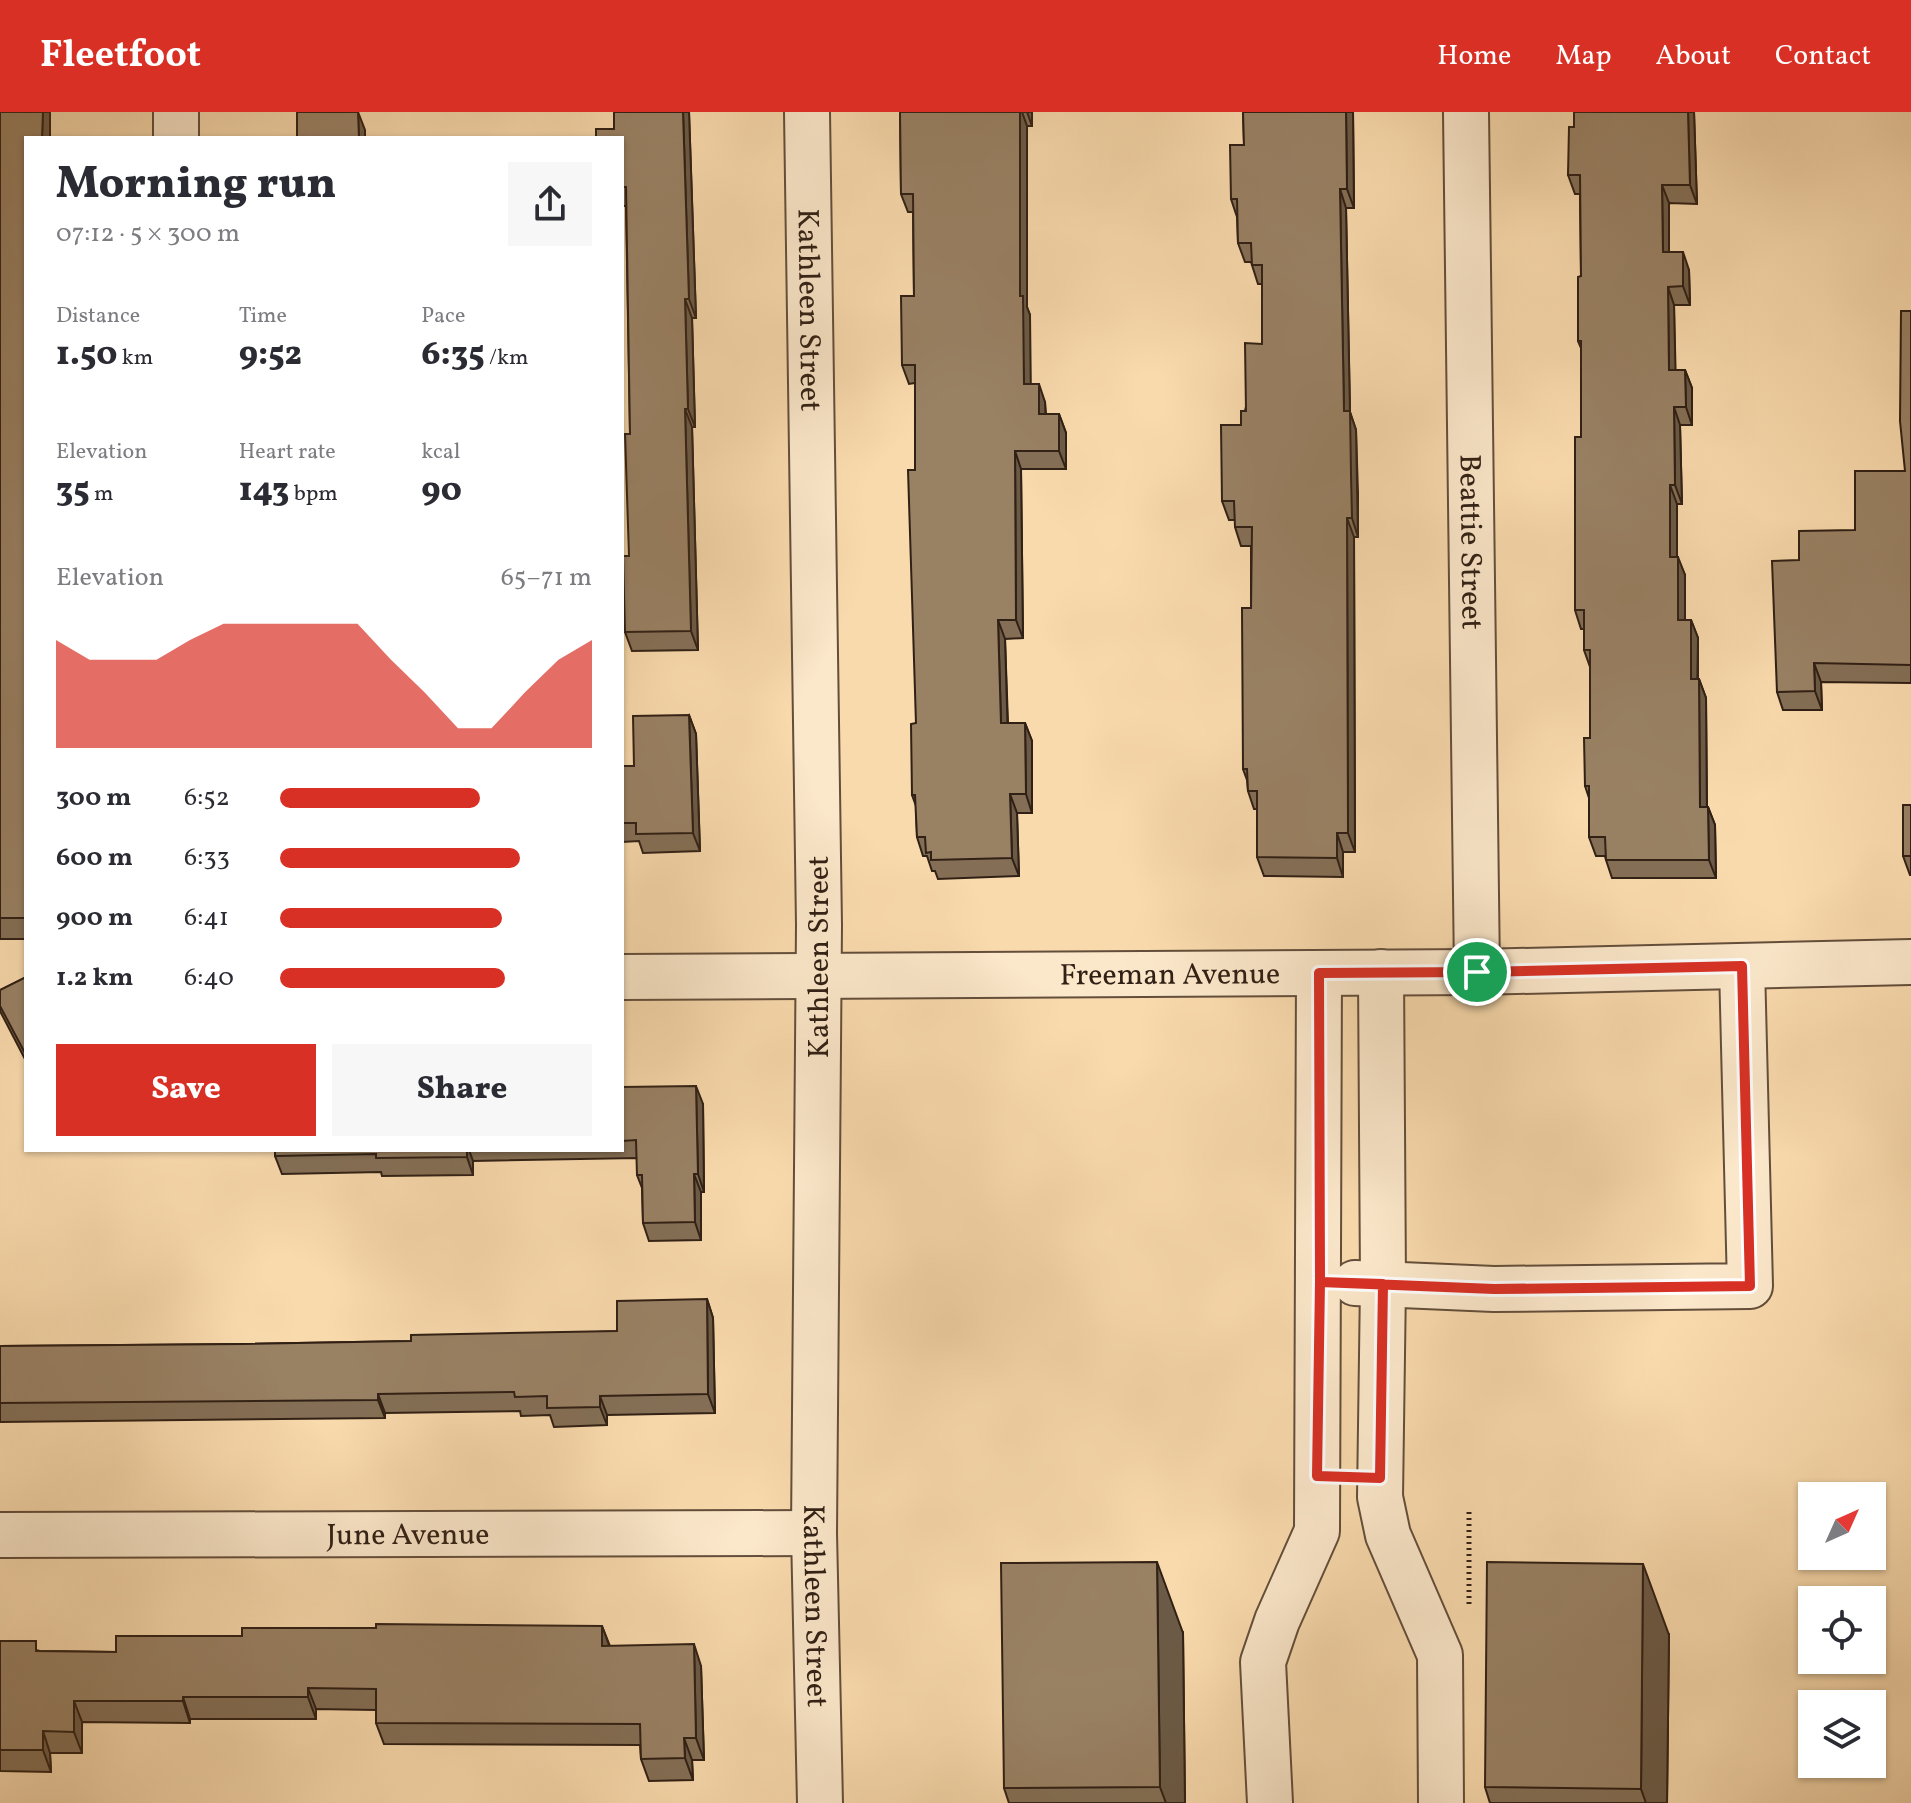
<!DOCTYPE html>
<meta charset="utf-8">
<style>
body{margin:0;font-family:Vollkorn,serif;background:#f7f7f7;color:#2b2b33;height:100vh;display:flex;flex-direction:column;font-size:30px;white-space:nowrap}
*{box-sizing:border-box;margin:0}
p{font-size:26px;color:#7c7c81}
.icon{flex:none;width:44px;height:44px;fill:none;stroke:currentColor;stroke-width:2;stroke-linecap:round;stroke-linejoin:round}
.map{position:relative;flex:1;overflow:hidden}
.panel{position:absolute;left:24px;top:24px;width:600px;height:1016px;display:flex;flex-direction:column;background:#fff;border-radius:0px;box-shadow:0 2px 6px #0004}
.panel>*{flex:none}
.needle{width:52px;rotate:45deg}
.controls{position:absolute;left:1798px;top:1370px;display:grid;gap:16px}
.controls a{display:grid;place-items:center;width:88px;height:88px;border-radius:0px;background:#fff;box-shadow:0 2px 6px #0004;font-size:40px}
.pin{position:absolute;display:grid;place-items:center;width:68px;height:68px;color:#fff;margin:-34px;border:4px solid #fff;border-radius:50%;box-shadow:0 2px 8px #0007}
.round{display:grid;place-items:center;flex:none;width:84px;height:84px;border-radius:0px;background:#f7f7f7}
.headline{display:flex;align-items:center;justify-content:space-between;height:136px;padding:0 32px}
h1{font-size:44px;font-weight:800;line-height:60px}
.metrics{display:grid;grid-template-columns:repeat(3,1fr);gap:12px;height:136px;padding:8px 32px}
.metrics div{display:grid;align-content:center}
.metrics b{font-size:34px;font-weight:800}
.metrics small{font-size:22px;font-weight:400}
.metrics p{font-size:22px}
.chart{height:224px;padding:16px 32px}
.chart p{display:flex;justify-content:space-between}
.chart svg{width:100%;height:144px;margin-top:8px;fill:#d93025;opacity:.7}
.action{display:flex;gap:16px;margin-top:auto;padding:16px 32px}
.action a{flex:1;height:92px;border-radius:0px;background:#d93025;color:#fff;font-size:32px;font-weight:800;line-height:92px;text-align:center}
.action a+a{background:#f7f7f7;color:#2b2b33}
ul{padding:0 32px;list-style:none;font-size:26px}
li{display:grid;grid-template-columns:128px 96px 1fr;align-items:center;height:60px}
li i{height:20px;border-radius:10px;background:#d93025}
header{display:flex;align-items:center;gap:48px;box-sizing:border-box;height:112px;padding:0 40px;background:#d93025;color:#fff}
header strong{font-size:38px}
nav{display:flex;gap:44px;margin-inline-start:auto;font-size:28px}
.map>svg:first-child{display:block}
.lines{fill:none;stroke-linecap:round;stroke-linejoin:round}
.minor-casing{stroke:#634e3b;stroke-width:48}
.path{stroke:#312015;stroke-width:5;stroke-dasharray:2 4;stroke-linecap:butt}
.minor{stroke:#fbe7ca;stroke-width:44}
.wall{fill:#846f56;stroke:#312015;stroke-width:2}
.shaded-wall{fill:#6b5a46;stroke:#312015;stroke-width:2}
.building{fill:#998164;stroke:#312015;stroke-width:2}
.route-casing{stroke:#fff;stroke-width:16}
.route{stroke:#d93025;stroke-width:10}
.labels{text-anchor:middle;stroke-width:7;stroke-linejoin:round;paint-order:stroke}
.street-label{font-size:30px;fill:#312015;stroke:#fbe7ca}
</style>
<header>
<strong>Fleetfoot</strong>
<nav><a>Home</a><a>Map</a><a>About</a><a>Contact</a></nav>
</header>
<div class="map">
<svg width="1911" height="1691" viewBox="0 0 1911 1691">
<rect width="100%" height="100%" fill="#f9daad"/>
<filter id="stains"><feTurbulence type="fractalNoise" baseFrequency=".0025" numOctaves="4"/><feColorMatrix values="0 0 0 0 .2 0 0 0 0 .09 0 0 0 0 .02 0 0 0 .5 -.17"/></filter>
<radialGradient id="worn" r=".72"><stop offset=".6" stop-color="#630" stop-opacity="0"/><stop offset="1" stop-color="#630" stop-opacity=".3"/></radialGradient>
<g class="lines">
<defs>
<g id="minor">
<path d="M176 0V26"/>
<path id="s1" d="M807 0 819 813 814 1421 820 1691"/>
<path id="s2" d="M1466 0 1477 860"/>
<path d="M1381 860 1383 1172 1380 1385 1388 1423 1440 1543 1441 1691"/>
<path id="s3" d="M622 865 1477 860 1911 850"/>
<path d="M1355 1171 1494 1177 1750 1174 1742 854"/>
<path id="s4" d="M0 1423 814 1421"/>
<path d="M1270 1691 1263 1550 1277 1509 1317 1419 1319 861"/>
</g>
</defs>
<!-- minor casing -->
<use href="#minor" class="minor-casing"/>
<!-- path -->
<path class="path" d="M1469 1492V1397"/>
<!-- minor -->
<use href="#minor" class="minor"/>
</g>
<!-- wall -->
<path class="wall" d="M0 0 26 26V827H0Z
M689 0 696 206H692L695 315H692L698 538 632 539 625 520 629 444 630 322 626 94H622V26L614 17Z
M900 0H1032V14H1027V195L1030 203V272L1045 290 1046 302H1059L1066 321V357H1021L1023 526 1005 527 1008 611H1025L1032 629V701H1017L1019 764 938 767 935 759H932L927 744H923L917 725 916 694 912 683 916 611 915 271 909 272 902 253 914 184 913 100H908L901 82Z
M1243 0H1353L1354 96H1346L1350 300 1356 318 1358 381V425H1354L1355 740H1343V765L1264 764 1257 745V697H1254L1248 679 1247 668 1243 657 1251 496V434H1241L1235 415V408H1229L1222 389 1262 232V172H1258L1251 150H1245L1238 131 1237 105 1231 87 1244 33Z
M1694 0 1697 92 1669 91V140L1689 158 1690 193H1674L1675 258H1685L1692 276V313H1680L1682 392H1677V445L1685 463V508H1691L1698 526V567H1699L1706 586 1707 695H1708L1715 713 1716 766H1612L1606 748 1605 744H1596L1589 725V686L1585 674 1590 626V555L1584 538V517H1581L1575 498 1581 325V236L1578 229 1581 164 1580 82H1575L1568 63 1574 15Z
M1911 199V571L1821 570 1822 598H1783L1777 580 1799 448 1855 418 1905 359Z
M689 603 696 622 700 739 643 741 639 729 622 730V654H634Z
M1911 693V763H1910L1903 744Z
M26 865V949L0 899V878Z
M622 975 703 992 704 1080H701V1128L649 1129 643 1111 642 1076 637 1063V1046L473 1049V1063L382 1064 381 1060 282 1062 275 1044V1038H622Z
M707 1187 713 1206 715 1301 607 1303V1313L554 1315 550 1303 521 1304 520 1299 385 1301V1306L0 1310V1234L243 1232 411 1229 617 1219Z
M602 1514 610 1534 701 1554 704 1648H692L693 1668 649 1669 641 1647 640 1633 384 1632 376 1611V1598L316 1597V1607H190V1611L82 1610V1641H50L51 1660 0 1659V1529L40 1539 116 1540 242 1524 376 1516Z
M1183 1521 1185 1691H1009L1004 1676Z
M1669 1523 1667 1691H1490L1485 1675Z"/>
<!-- shaded-wall -->
<path class="shaded-wall" d="M43 0H50V26H42Z
M358 0 365 18V26H359Z
M683 0H689L696 206 689 187Z
M1020 0H1022L1027 14V195L1030 203 1031 290 1024 272 1020 184Z
M1027 0H1032V14Z
M1346 0H1353L1354 96 1347 77Z
M1688 0H1694L1697 92 1690 73Z
M1662 73 1669 91V158L1663 140Z
M1340 77 1346 96 1350 300 1356 318 1358 425 1352 406 1344 299Z
M1683 140 1689 158 1690 193 1683 174Z
M1668 175 1674 193 1676 277 1669 258Z
M685 187 692 206 695 315 688 297Z
M1685 258 1692 276V313L1686 295Z
M1039 272 1045 290 1046 321 1039 302Z
M1674 295 1680 313 1682 392 1675 373Z
M685 297 692 315 698 538 691 519Z
M1059 302 1066 321V357L1059 339Z
M1015 339 1021 357 1023 526 1016 508Z
M1670 373 1677 392V464L1670 445Z
M1347 406 1354 425 1355 740 1348 721Z
M1678 445 1685 463V526L1678 508Z
M998 508 1005 527 1008 629 1001 611Z
M1691 508 1698 526 1697 586 1691 567Z
M1814 551 1821 570 1822 598 1815 579Z
M1699 567 1706 586 1707 713 1700 695Z
M689 603 696 622 700 739 693 721Z
M1025 611 1032 629V701L1026 682Z
M1010 682 1017 701 1019 764 1012 746Z
M1708 695 1715 713 1716 766 1709 748Z
M1337 721 1343 740V765L1337 746Z
M696 974 703 992 704 1080 698 1062Z
M467 1038H469L473 1049V1063L467 1045Z
M694 1062 701 1080V1128L695 1110Z
M707 1187 713 1206 715 1301 708 1282Z
M378 1282 385 1301V1306L378 1288Z
M600 1284 607 1303V1313L600 1295Z
M1157 1450 1183 1521 1185 1691H1166L1160 1675Z
M1643 1452 1669 1523 1667 1691H1646L1641 1677Z
M602 1514 610 1536 602 1534Z
M694 1532 701 1554 704 1648 696 1626Z
M308 1576 316 1597V1607L308 1585Z
M183 1585 190 1607V1611L183 1589Z
M74 1589 82 1610V1641L74 1620Z
M43 1619 50 1641 51 1660 43 1638Z
M684 1626 692 1648 693 1668 685 1646Z"/>
<!-- building -->
<path class="building" d="M0 0H43L42 26H26V806H0Z
M297 0H358L359 26H297Z
M614 0H683L689 187H685L688 297H685L691 519 625 520 623 444H629L625 322H630L626 75H622V26H596V17H614Z
M900 0H1020V184H1023L1024 272H1039V302H1059V339H1015L1016 508H998L1001 611H1025L1026 682H1010L1012 746 931 748V740L926 741 925 725H917L915 683H912L911 612 916 611 908 358H915V253H902L901 184H914L913 82H901Z
M1243 0H1346L1347 77H1340L1344 299H1350L1351 362 1352 406H1347L1348 721H1337V746L1257 745V679H1248L1247 657H1243L1242 496H1251L1252 415H1235L1234 389H1222L1221 313H1241V299H1246L1245 231 1262 232V153H1252L1251 131H1238L1237 87H1231L1230 33H1244Z
M1574 0H1688L1690 73H1662L1663 140H1683V174L1668 175 1669 258H1685L1686 295H1674L1675 373H1670V445H1678V508H1691V567H1699L1700 695H1708L1709 748H1606L1605 725H1589V674H1585L1584 626H1590V538H1584V498H1575V325H1581V229H1578V165L1581 164 1580 63H1568L1569 15H1574Z
M1901 199H1911V553L1814 551 1815 579 1777 580 1772 449 1799 448V419L1855 418V359H1905L1900 309Z
M689 603 693 721 636 722V711H622V654H634L633 604Z
M1903 693H1911V744H1903Z
M26 865V943L0 894V878Z
M696 974 698 1062H694L695 1110 643 1111 642 1063H637L636 1028 622 1029V975Z
M275 1038H467V1045L376 1046V1042L275 1044Z
M707 1187 708 1282 600 1284V1295L547 1296V1284L515 1285 514 1280 378 1282V1288L0 1291V1234L243 1232 411 1229V1223L617 1219V1189Z
M1157 1450 1160 1675 1004 1676 1001 1451Z
M1487 1450 1643 1452 1641 1677 1485 1675Z
M376 1512 602 1514V1534L694 1532 696 1626H684L685 1646 641 1647 640 1612 376 1611V1577L308 1576V1585H183V1589H74V1620L43 1619V1638H0V1529H36V1539L116 1540V1524H242V1516H376Z"/>
<g class="lines">
<defs>
<path id="route" d="M1477 860 1319 861 1320 1170 1383 1172 1380 1366 1317 1364 1320 1170 1494 1177 1750 1174 1742 854 1477 860"/>
</defs>
<!-- route casing -->
<use href="#route" class="route-casing"/>
<!-- route -->
<use href="#route" class="route"/>
</g>
<g class="labels">
<!-- street labels -->
<g class="street-label">
<text dy="10" stroke="none"><textPath href="#s1" startOffset="198">Kathleen Street</textPath></text>
<text dy="10" stroke="none"><textPath href="#s2" startOffset="430">Beattie Street</textPath></text>
<text transform="translate(818 845) rotate(-90)" y="10">Kathleen Street</text>
<text dy="10" stroke="none"><textPath href="#s3" startOffset="548">Freeman Avenue</textPath></text>
<text dy="10" stroke="none"><textPath href="#s4" startOffset="408">June Avenue</textPath></text>
<text dy="10" stroke="none"><textPath href="#s1" startOffset="1494">Kathleen Street</textPath></text>
</g>
</g>
<rect width="100%" height="100%" filter="url(#stains)"/>
<rect width="100%" height="100%" fill="url(#worn)"/>
</svg>
<div class="controls">
<a><svg class="needle" viewBox="-14 -14 28 28"><path d="M0-13l5 13h-10z" fill="#e53935"/><path d="M0 13l5-13h-10z" fill="#7c7c81"/></svg></a>
<a><svg class="icon" aria-label="locate" viewBox="0 0 24 24"><circle cx="12" cy="12" r="6"/><path d="M12 2v4M12 18v4M2 12h4M18 12h4"/></svg></a>
<a><svg class="icon" aria-label="layers" viewBox="0 0 24 24"><path d="M12 4l9 5-9 5-9-5zM3 14l9 5 9-5"/></svg></a>
</div>
<div class="pin" style="left:1477px;top:860px;background:#1e9e55"><svg class="icon" aria-label="arrive" viewBox="0 0 24 24"><path d="M6 21V4h12l-3 4 3 4H6"/></svg></div>
<section class="panel">
<div class="headline"><div><h1>Morning run</h1><p>07:12 · 5 × 300 m</p></div><a class="round"><svg class="icon" aria-label="share" viewBox="0 0 24 24"><path d="M12 15V3M7 8l5-5 5 5M5 13v7h14v-7"/></svg></a></div>
<div class="metrics">
<div><p>Distance</p><b>1.50<small> km</small></b></div>
<div><p>Time</p><b>9:52</b></div>
<div><p>Pace</p><b>6:35<small> /km</small></b></div>
</div>
<div class="metrics">
<div><p>Elevation</p><b>35<small> m</small></b></div>
<div><p>Heart rate</p><b>143<small> bpm</small></b></div>
<div><p>kcal</p><b>90</b></div>
</div>
<div class="chart"><p><span>Elevation</span>65–71 m</p>
<svg viewBox="0 0 160 44" preserveAspectRatio="none"><path d="M0 44V11L10 17L20 17L30 17L40 11L50 6L60 6L70 6L80 6L90 6L100 17L110 27L120 38L130 38L140 27L150 17L160 11V44z"/></svg>
</div>
<ul>
<li><b>300 m</b>6:52<i style="width:64%"></i></li>
<li><b>600 m</b>6:33<i style="width:77%"></i></li>
<li><b>900 m</b>6:41<i style="width:71%"></i></li>
<li><b>1.2 km</b>6:40<i style="width:72%"></i></li>
</ul>
<div class="action"><a>Save</a><a>Share</a></div>
</section>
</div>
